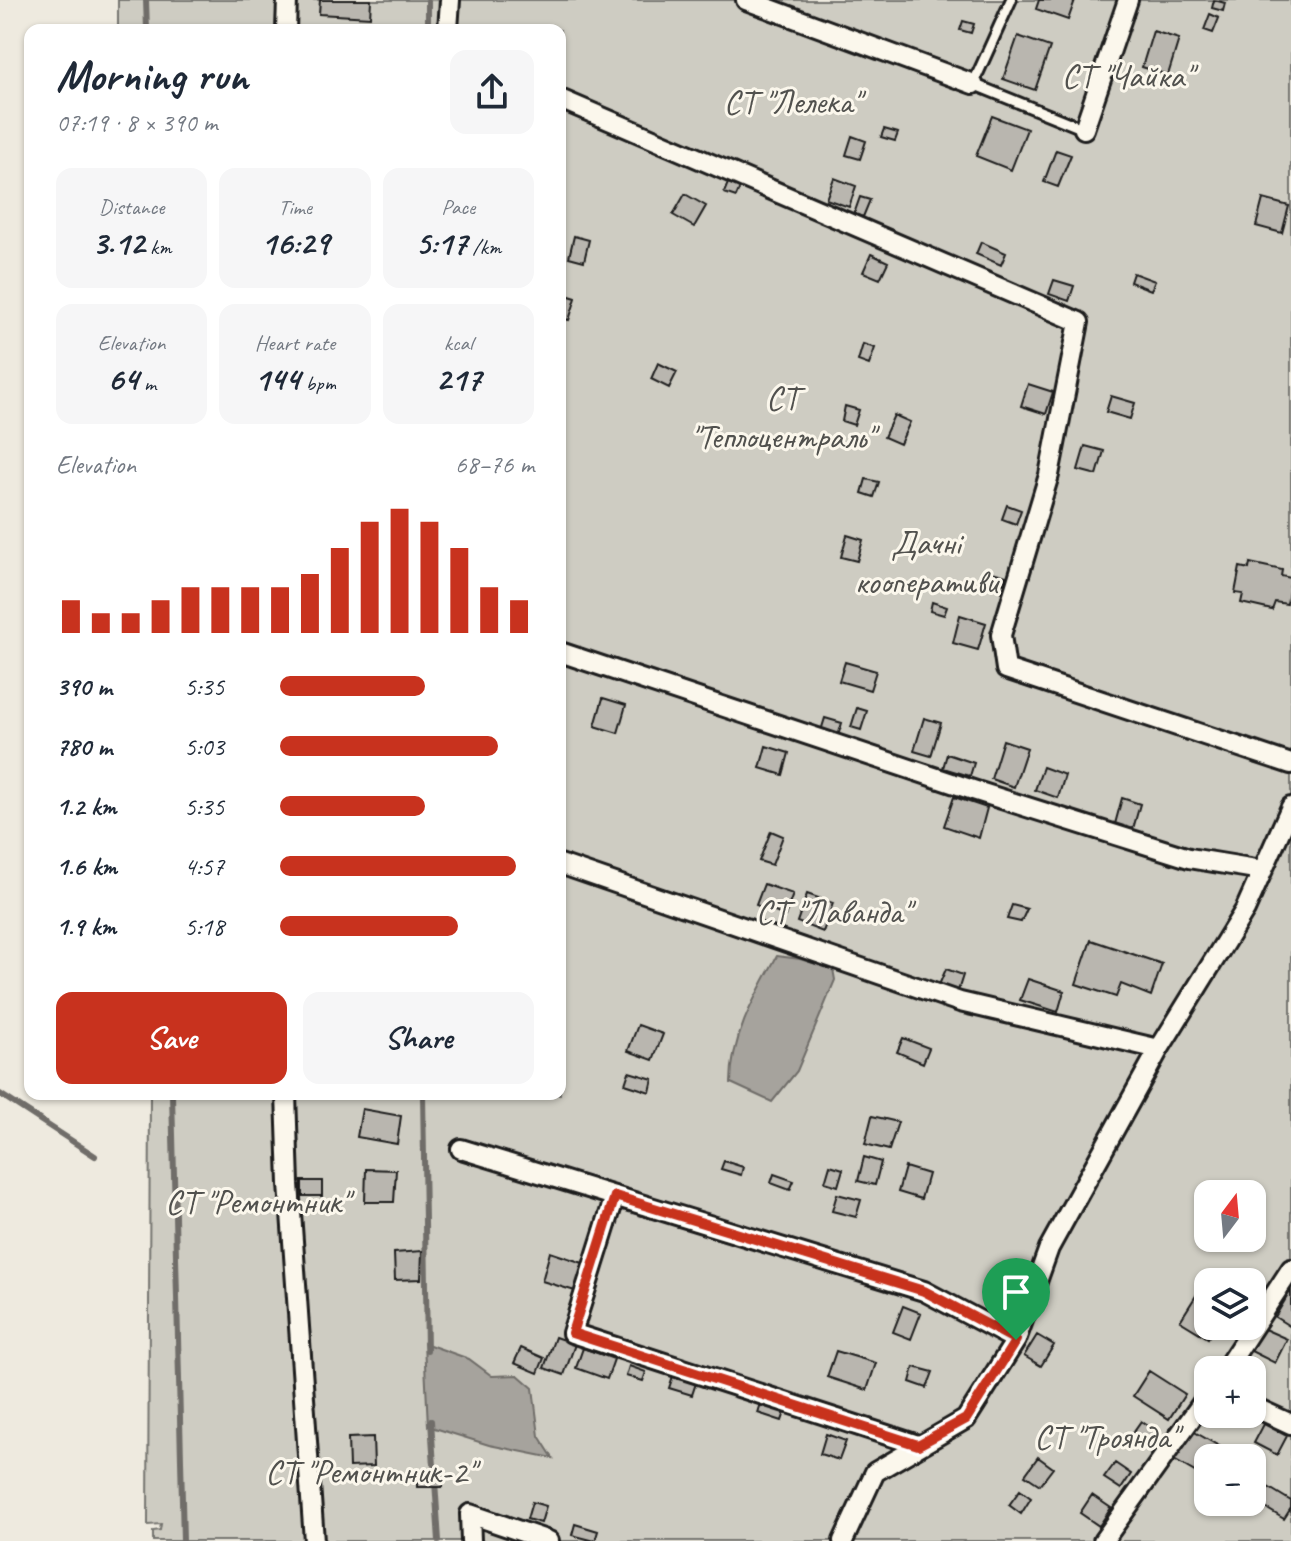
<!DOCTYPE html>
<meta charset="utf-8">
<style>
body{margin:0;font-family:Caveat,sans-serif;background:#f6f6f7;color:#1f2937;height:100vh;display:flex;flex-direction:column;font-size:30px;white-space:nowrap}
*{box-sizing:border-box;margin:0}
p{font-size:26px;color:#747a83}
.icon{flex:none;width:44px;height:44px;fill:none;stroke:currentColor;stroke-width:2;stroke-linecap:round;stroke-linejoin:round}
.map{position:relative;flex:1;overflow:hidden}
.side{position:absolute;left:24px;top:24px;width:542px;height:1076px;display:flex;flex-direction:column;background:#fff;border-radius:16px;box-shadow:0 2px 6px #0004}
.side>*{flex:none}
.needle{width:52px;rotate:16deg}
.buttons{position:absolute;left:1194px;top:1180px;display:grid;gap:16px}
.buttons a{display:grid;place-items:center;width:72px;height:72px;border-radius:16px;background:#fff;box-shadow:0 2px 6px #0004;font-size:40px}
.pin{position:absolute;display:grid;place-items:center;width:68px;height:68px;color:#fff;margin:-82px -34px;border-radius:50% 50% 50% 0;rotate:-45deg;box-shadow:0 0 8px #0007}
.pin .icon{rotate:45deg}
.round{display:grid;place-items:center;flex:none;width:84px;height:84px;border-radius:16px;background:#f6f6f7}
.head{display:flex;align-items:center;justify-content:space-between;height:136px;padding:0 32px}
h1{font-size:44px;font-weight:700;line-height:60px}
.stats{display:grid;grid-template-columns:repeat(3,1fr);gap:12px;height:136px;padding:8px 32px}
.stats div{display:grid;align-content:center;border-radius:16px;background:#f6f6f7;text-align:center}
.stats b{font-size:34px;font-weight:700}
.stats small{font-size:22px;font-weight:400}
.stats p{font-size:22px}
.chart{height:224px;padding:16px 32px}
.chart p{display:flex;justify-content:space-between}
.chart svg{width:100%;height:144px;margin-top:8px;stroke:#c8321e;stroke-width:6}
.primary-button{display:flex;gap:16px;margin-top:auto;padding:16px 32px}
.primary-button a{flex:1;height:92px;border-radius:16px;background:#c8321e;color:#fff;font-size:32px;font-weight:700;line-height:92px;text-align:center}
.primary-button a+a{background:#f6f6f7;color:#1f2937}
ul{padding:0 32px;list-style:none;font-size:26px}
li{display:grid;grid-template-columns:128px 96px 1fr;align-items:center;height:60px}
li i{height:20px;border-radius:10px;background:#c8321e}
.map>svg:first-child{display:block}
.green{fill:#ceccc2;stroke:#75746f;stroke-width:2;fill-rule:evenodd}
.water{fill:#a6a39d;stroke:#6f6d69;stroke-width:2}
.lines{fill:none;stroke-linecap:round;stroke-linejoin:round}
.stream{stroke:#6f6d69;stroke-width:6}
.building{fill:#b9b6af;stroke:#1c1c1c;stroke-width:2}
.service-casing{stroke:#1c1c1c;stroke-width:15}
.minor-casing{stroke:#1c1c1c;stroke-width:24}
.service{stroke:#fbf7ec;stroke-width:9}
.minor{stroke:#fbf7ec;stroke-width:18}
.route-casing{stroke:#fff;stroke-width:16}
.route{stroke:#c8321e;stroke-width:10}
.labels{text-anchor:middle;stroke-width:6;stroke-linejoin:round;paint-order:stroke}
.park-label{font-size:34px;fill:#51514e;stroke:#fbf7ec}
</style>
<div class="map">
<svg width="1291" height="1541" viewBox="0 0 1291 1541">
<rect width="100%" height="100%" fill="#eeeadf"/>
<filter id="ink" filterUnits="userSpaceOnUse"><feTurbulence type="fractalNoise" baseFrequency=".0125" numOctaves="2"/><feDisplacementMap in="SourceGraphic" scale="16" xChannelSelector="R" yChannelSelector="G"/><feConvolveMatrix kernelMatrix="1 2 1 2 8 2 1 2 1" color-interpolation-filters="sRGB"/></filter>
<g filter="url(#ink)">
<!-- green -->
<path class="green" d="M118 0H1291V1541H153V1531L160 1530 161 1524 148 1525 150 1094H560V30H118ZM1208 1194H1252V1238H1208ZM1208 1282H1252V1326H1208ZM1208 1370H1252V1414H1208ZM1208 1458H1252V1502H1208Z"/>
<!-- water -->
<path class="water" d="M777 956 800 959 833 969 835 980 797 1071 772 1102 731 1083C731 1037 755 996 777 956Z
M424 1343 469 1359 492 1376 518 1375 533 1388 539 1436 553 1458 489 1445 428 1426Z"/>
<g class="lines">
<!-- stream -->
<path class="stream" d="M146 0 147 30
M428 0V30
M0 1094 95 1156
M172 1094 183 1541
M423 1094 427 1350
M431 1421 439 1541"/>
</g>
<!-- building -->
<path class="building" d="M320 0H371L370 17 319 14Z
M1039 0H1075L1068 20 1036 9Z
M1214 0 1225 3 1223 11 1212 8Z
M1210 14 1219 18 1213 33 1204 30Z
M963 21 974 24 971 33 960 30Z
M1153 31 1179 39 1168 75 1142 67Z
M1018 36 1050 47 1035 90 1003 79Z
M992 116 1027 129 1011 170 976 156Z
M884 129 898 133 895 141 881 137Z
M852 136 866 141 860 159 846 155Z
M1056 150 1071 155 1058 187 1044 182Z
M834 178 856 186 849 207 826 199Z
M728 183 740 187 736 197 724 193Z
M685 194 706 206 694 227 673 215Z
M860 197 870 200 863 217 854 214Z
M1263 199 1289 206 1282 233 1256 226Z
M574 236 589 240 584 261 569 257Z
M981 242 1006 253 1001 265 976 254Z
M871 254 888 262 880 279 863 272Z
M1133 273 1155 281 1151 290 1130 282Z
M1054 280 1074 286 1069 301 1049 294Z
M560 293 576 298 569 320 560 318Z
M863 344 875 348 869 365 858 361Z
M658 363 677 372 669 388 651 379Z
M1028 384 1053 392 1046 414 1021 406Z
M1111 396 1135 403 1130 419 1106 412Z
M845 406 859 410 854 425 842 421Z
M894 415 910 422 900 444 884 437Z
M1085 446 1104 451 1097 475 1078 470Z
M866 479 879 482 874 497 862 493Z
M1007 505 1021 510 1016 524 1002 519Z
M847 535 863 540 857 561 841 557Z
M1250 563 1282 570 1281 576 1291 578 1287 604 1275 602 1272 610 1241 603 1243 594 1235 593 1240 567 1249 569Z
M992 572 1006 576 1004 583 990 579Z
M932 602 947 607 944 615 930 611Z
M960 615 986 623 978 650 953 643Z
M845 662 876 671 870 690 839 681Z
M603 698 626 705 618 733 595 726Z
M857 708 867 711 861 730 851 727Z
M825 718 842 723 837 739 820 734Z
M924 718 941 723 931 756 914 751Z
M1003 740 1027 748 1014 787 991 779Z
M766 746 789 753 783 775 760 768Z
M947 754 974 763 970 776 943 768Z
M1043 767 1065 775 1058 798 1035 790Z
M954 797 987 808 979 838 944 826Z
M1122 798 1140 804 1133 829 1115 824Z
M771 831 783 836 772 865 759 861Z
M764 884 793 894 785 916 756 905Z
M807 894 833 903 823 932 797 922Z
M1012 905 1027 909 1021 922 1007 919Z
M1091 940 1162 964 1151 996 1121 984 1116 997 1076 984Z
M946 969 963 975 958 991 939 985Z
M1028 979 1064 991 1058 1012 1020 1000Z
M638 1025 663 1034 653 1060 628 1051Z
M903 1038 929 1048 923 1063 897 1052Z
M629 1072 653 1079 650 1092 625 1084Z
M362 1109 401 1116 397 1144 357 1137Z
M872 1116 898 1122 889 1150 865 1144Z
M864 1157 881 1162 875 1185 858 1181Z
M724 1161 743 1167 741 1175 721 1169Z
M830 1165 843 1169 838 1186 825 1182Z
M905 1167 928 1174 921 1199 898 1192Z
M366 1169 396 1170 394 1202H365Z
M774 1174 794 1181 790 1190 771 1183Z
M302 1181H322V1196H302Z
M837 1194 861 1200 856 1217 832 1211Z
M422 1251 421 1279 395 1280 394 1253Z
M550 1252 583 1263 575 1291 542 1281Z
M1291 1290V1327L1275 1317Z
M1197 1294 1208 1300V1326H1215L1208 1338 1180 1321Z
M903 1306 921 1313 911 1339 893 1332Z
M1262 1328 1287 1339 1275 1363 1251 1351Z
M1037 1335 1054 1345 1041 1366 1024 1356Z
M555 1337 575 1344 564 1375 544 1368Z
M521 1348 544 1358 538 1373 514 1363Z
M583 1348 614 1359 607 1379 576 1368Z
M836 1351 876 1363 867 1390 827 1377Z
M629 1366 646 1372 643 1381 626 1376Z
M914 1367 933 1372 927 1388 910 1382Z
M1149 1371 1185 1394 1169 1419 1133 1396Z
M673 1376 696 1383 692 1395 669 1388Z
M761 1403 785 1412 782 1421 758 1413Z
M1141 1421 1158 1433 1147 1450 1129 1438Z
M1264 1424 1287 1436 1277 1455 1254 1443Z
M1191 1430 1224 1449 1219 1458H1208L1207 1479 1174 1460Z
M826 1434 846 1441 839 1460 820 1454Z
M373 1437 374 1466 349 1467 348 1438Z
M1038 1457 1053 1468 1040 1485 1025 1475Z
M1115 1463 1131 1474 1121 1489 1104 1478Z
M417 1470H443V1487H417Z
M1268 1487 1291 1501V1508L1284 1519 1259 1504Z
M1020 1490 1031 1498 1021 1514 1009 1505Z
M1092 1495 1111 1508 1099 1526 1080 1513Z
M532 1502 546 1506 541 1523 527 1519Z
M575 1524 598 1531 595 1541 572 1535Z"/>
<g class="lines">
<defs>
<path id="service" d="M1011 0 973 84 1084 129"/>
<path id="minor" d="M746 0 973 84
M286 30 287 0
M448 30 450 0
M560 99 1079 322 1049 475 1001 635 1006 669 1291 764
M1084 129 1128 0
M560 652 973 790 1189 858 1262 870
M560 864 960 1002 1159 1049
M286 1094 289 1184 314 1541
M461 1149 924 1291 1016 1340
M615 1196 572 1333 918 1445
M1225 1370 1291 1269
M1252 1406 1291 1424
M471 1541 470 1514 549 1541
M843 1541 875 1472 966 1419 1016 1340 1049 1248 1159 1049 1245 910 1291 807
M1103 1541 1208 1395"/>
</defs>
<!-- service casing -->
<use href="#service" class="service-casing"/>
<!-- minor casing -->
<use href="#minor" class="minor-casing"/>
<!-- service -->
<use href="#service" class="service"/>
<!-- minor -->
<use href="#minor" class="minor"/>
</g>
</g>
<g class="lines" filter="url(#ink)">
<defs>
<path id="route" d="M615 1196 924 1291 1016 1340 966 1419 918 1445 572 1333Z"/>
</defs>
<!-- route casing -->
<use href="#route" class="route-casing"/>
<!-- route -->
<use href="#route" class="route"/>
</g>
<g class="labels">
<!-- park labels -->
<g class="park-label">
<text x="1127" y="87">СТ "Чайка"</text>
<text x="792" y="113">СТ "Лелека"</text>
<text x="782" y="409">СТ<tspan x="782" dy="39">"Теплоцентраль"</tspan></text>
<text x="926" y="554">Дачні<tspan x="926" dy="39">кооперативи</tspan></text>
<text x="833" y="923">СТ "Лаванда"</text>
<text x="257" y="1213">СТ "Ремонтник"</text>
<text x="1106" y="1448">СТ "Троянда"</text>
<text x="370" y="1483">СТ "Ремонтник-2"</text>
</g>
</g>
</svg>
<div class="buttons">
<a><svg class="needle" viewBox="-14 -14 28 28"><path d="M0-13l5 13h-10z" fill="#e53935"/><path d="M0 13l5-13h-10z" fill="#747a83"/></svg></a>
<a><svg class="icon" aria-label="layers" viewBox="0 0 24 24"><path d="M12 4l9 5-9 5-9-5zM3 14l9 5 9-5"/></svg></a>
<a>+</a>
<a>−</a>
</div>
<div class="pin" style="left:1016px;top:1340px;background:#1e9e55"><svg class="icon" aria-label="arrive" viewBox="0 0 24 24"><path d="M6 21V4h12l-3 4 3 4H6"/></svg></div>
<section class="side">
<div class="head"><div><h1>Morning run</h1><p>07:19 · 8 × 390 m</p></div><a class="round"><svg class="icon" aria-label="share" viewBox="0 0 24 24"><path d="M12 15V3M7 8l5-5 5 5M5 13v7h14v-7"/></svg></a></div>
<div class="stats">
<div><p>Distance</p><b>3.12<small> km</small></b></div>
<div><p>Time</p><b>16:29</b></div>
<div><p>Pace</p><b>5:17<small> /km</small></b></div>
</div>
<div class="stats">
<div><p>Elevation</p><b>64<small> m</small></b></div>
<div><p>Heart rate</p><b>144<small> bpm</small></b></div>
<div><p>kcal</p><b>217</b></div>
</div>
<div class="chart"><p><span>Elevation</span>68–76 m</p>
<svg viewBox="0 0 160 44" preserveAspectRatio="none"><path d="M5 44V34M15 44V38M25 44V38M35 44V34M45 44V30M55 44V30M65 44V30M75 44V30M85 44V26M95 44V18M105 44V10M115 44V6M125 44V10M135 44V18M145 44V30M155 44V34"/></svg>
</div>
<ul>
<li><b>390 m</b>5:35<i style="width:57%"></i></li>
<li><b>780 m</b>5:03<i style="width:86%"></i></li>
<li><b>1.2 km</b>5:35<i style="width:57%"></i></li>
<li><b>1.6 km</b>4:57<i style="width:93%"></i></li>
<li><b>1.9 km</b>5:18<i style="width:70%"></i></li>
</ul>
<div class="primary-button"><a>Save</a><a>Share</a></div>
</section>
</div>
